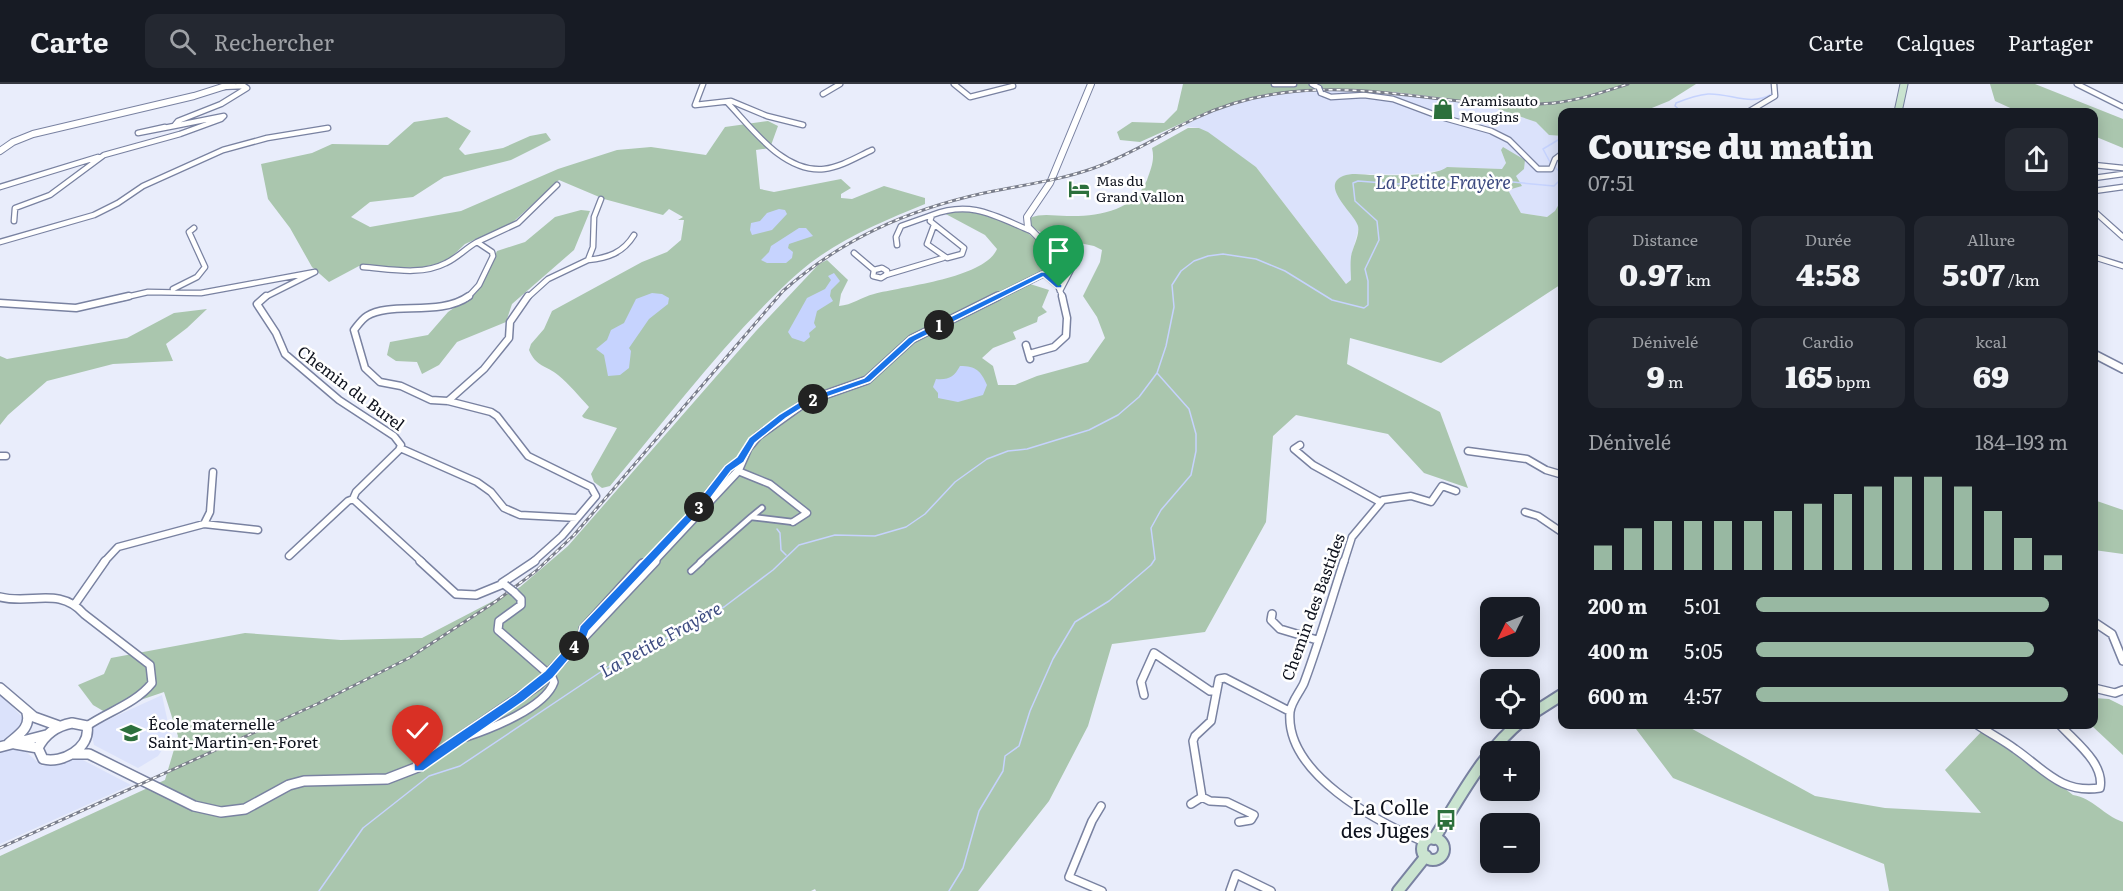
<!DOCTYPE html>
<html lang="fr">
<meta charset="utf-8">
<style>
body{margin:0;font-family:Literata,serif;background:#242831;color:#f1f3f6;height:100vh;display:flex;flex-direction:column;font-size:22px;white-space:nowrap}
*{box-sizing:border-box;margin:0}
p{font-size:20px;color:#9ea1a6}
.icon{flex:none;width:33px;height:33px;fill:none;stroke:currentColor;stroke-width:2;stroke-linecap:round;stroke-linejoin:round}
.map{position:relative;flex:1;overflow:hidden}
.drawer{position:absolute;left:1558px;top:24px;width:540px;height:621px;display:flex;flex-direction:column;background:#171b24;border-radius:12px;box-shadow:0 3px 15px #0003}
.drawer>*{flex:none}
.needle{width:39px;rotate:227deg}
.fabs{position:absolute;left:1480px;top:513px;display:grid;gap:12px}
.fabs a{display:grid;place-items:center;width:60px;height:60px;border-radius:12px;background:#171b24;box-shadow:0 3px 15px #0003;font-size:30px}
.pin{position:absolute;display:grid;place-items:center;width:51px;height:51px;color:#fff;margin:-62px -26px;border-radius:50% 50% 50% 0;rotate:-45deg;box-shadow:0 0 6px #0007}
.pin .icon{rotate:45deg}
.km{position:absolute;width:30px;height:30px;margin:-15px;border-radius:50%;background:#222;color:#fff;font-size:16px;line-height:30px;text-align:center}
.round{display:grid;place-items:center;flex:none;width:63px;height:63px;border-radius:12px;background:#242831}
.head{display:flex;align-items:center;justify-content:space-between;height:102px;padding:0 30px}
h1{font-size:33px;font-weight:800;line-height:45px}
.metrics{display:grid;grid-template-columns:repeat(3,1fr);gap:9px;height:102px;padding:6px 30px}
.metrics div{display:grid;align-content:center;border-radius:12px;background:#242831;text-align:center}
.metrics b{font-size:30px;font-weight:800}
.metrics small{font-size:16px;font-weight:400}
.metrics p{font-size:16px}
.chart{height:168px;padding:12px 30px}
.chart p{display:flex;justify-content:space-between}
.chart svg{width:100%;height:108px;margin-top:6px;stroke:#98b8a2;stroke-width:6}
ul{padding:0 30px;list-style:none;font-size:20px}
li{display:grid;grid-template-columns:96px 72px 1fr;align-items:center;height:45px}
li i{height:15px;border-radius:8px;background:#98b8a2}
header{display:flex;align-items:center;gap:36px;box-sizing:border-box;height:84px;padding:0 30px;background:#171b24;border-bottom:2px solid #363941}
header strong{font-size:28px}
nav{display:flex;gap:33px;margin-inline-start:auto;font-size:21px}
.search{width:420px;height:54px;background:#242831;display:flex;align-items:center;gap:15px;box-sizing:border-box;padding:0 21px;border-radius:12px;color:#9ea1a6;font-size:22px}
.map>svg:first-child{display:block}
.built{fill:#dbe2fb}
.green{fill:#aac6ae}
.water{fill:#c6d3fe}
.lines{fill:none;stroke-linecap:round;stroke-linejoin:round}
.stream{stroke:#c6d3fe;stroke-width:1.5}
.pedestrian-far1-casing{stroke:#7982a1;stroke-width:8}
.pedestrian-casing{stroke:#7982a1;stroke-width:8}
.minor-far2-casing{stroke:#7982a1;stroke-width:7}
.minor-far1-casing{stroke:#7982a1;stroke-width:9}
.minor-casing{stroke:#7982a1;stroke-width:10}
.tertiary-far2-casing{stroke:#7982a1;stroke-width:8}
.tertiary-far1-casing{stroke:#7982a1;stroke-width:10}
.tertiary-casing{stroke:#7982a1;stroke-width:12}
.secondary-far1-casing{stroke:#7982a1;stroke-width:9}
.secondary-casing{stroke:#7982a1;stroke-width:14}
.pedestrian-far1{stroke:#fff;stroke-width:4.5}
.pedestrian{stroke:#fff;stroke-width:5}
.minor-far2{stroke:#fff;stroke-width:4.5}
.minor-far1{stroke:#fff;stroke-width:6}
.minor{stroke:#fff;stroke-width:7}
.tertiary-far2{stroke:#fff;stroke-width:6}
.tertiary-far1{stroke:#fff;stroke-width:7}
.tertiary{stroke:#fff;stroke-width:9}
.secondary-far1{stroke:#cae4d0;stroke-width:7}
.secondary{stroke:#cae4d0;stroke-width:10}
.rail-casing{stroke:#7a7e8b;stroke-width:3}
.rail{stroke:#fff;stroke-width:1.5;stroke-dasharray:4;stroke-linecap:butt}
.minor-bridge-far1-casing{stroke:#7982a1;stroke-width:7;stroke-linecap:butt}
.minor-bridge-casing{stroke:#7982a1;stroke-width:10;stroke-linecap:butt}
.minor-bridge-far1{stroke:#fff;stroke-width:4.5}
.minor-bridge{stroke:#fff;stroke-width:7}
.route{fill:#1a73e8;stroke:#fff;stroke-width:1.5}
.labels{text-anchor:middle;stroke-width:5;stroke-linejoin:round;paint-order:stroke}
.far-poi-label{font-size:14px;fill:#0d111c;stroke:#fff;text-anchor:start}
.street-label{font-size:16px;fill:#0d111c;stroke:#fff}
.poi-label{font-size:16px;fill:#0d111c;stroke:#fff;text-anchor:start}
.water-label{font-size:18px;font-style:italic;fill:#3d4b81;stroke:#fff}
.near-poi-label{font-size:20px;fill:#0d111c;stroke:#fff;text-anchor:end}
</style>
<header>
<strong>Carte</strong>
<div class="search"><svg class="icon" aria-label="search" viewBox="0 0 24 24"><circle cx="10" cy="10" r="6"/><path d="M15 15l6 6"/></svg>Rechercher</div>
<nav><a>Carte</a><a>Calques</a><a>Partager</a></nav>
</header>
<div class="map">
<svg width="2123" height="807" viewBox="0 0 2123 807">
<rect width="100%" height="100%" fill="#e9edfb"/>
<!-- built -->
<path class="built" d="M1315 5 1394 8 1477 18 1536 38 1549 51 1563 52V120H1559L1556 127 1547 133 1521 129 1508 106 1516 92 1501 66 1506 79 1503 85 1447 83 1443 86 1411 90H1354L1353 133 1358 140V147L1351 173V197L1346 200 1256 83 1199 44 1184 42 1188 37 1209 27 1262 11Z
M0 610 25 636 24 666 42 682 79 674 131 701 0 760Z
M162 611 171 653 158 672 138 684 94 661 90 644Z"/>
<!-- green -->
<path class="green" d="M1183 0H1696L1669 17 1642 28H1563V52L1549 51 1536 38 1477 18 1394 8 1315 5 1262 11 1209 27 1140 58 1120 56 1117 48 1132 38 1164 39 1177 26Z
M1990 0H2035L2123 35V64L2094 52V28H2019L1995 17Z
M447 33 471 47 459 65 465 71 503 64 530 52 546 49 551 56 511 76 444 93 413 113 370 118 351 133 370 143 461 127 558 85 617 66 651 63 706 71 725 43 768 37 778 42 770 64 756 66 760 105 774 108 841 95 851 104 841 110V114L852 115 884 102 925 114V120C881 138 834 157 797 190 729 251 669 332 610 402L602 404 594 398 591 390 617 344 584 334 582 332 589 323C579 312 569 300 558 291 546 281 536 283 529 266L531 260 544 245 552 227 642 178 667 168 681 156 684 136H678L683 133 669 125 663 131 604 115 559 96 512 139 465 160 446 178 418 184 359 182 329 198 312 183 290 144 268 115 261 80 312 69 332 60 388 61 414 38Z
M1188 44H1199L1208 48 1256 83 1346 200 1351 196C1351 189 1350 181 1351 173 1352 164 1360 152 1358 142 1355 130 1319 102 1343 92 1353 88 1364 91 1375 91 1392 91 1434 93 1447 83L1502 85 1506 79 1501 66 1503 63 1525 76 1524 85 1516 92 1522 102 1508 106 1521 129 1547 133 1555 127 1559 120H1563V199L1441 279 1350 254 1347 280 1440 328 1468 404 1424 389 1388 350 1296 331 1273 352 1266 438 1205 548 1112 560 1088 642 1049 717 978 807H816L815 805 811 807H0V772L165 696 178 652 164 608 105 628 93 621 78 601 104 590 111 574 245 549 341 556 422 554 520 503 568 462 756 247 819 180 827 176 848 196 841 210 839 222C852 221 862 213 874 210 904 202 985 194 997 165L985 151 942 128C966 121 1009 133 1028 149 1035 155 1042 162 1049 169 1049 185 1040 189 1030 200L1049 206 1042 223 1047 228 1038 233 1037 238 1013 248 1016 255 993 264 982 274 993 282 998 301H1015L1037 292 1088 278 1105 254 1097 233 1083 212 1100 178 1102 166 1094 162 1050 153 1031 143 1030 134C1042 129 1054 132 1067 132 1097 133 1134 127 1147 96 1151 84 1155 76 1152 64Z
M581 126 590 127 574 166 512 220 506 238 457 258 439 281 422 290 417 278 396 277 387 271 390 258 428 251 448 228 477 208 497 167 525 158 555 133Z
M207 225 187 244 166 260 173 277 113 280 47 297 8 331 0 341V272L7 275 127 254 174 229Z
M2094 416 2123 426V470L2094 466Z
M2094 614 2109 615 2123 622V671L2091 641 2094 640Z
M1633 641H1685L1815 712 1885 724 1981 729 1945 686 1982 647 2013 665 2073 711C2093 714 2103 731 2123 738V807H1889L1884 780 1673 694Z"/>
<!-- water -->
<path class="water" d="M779 125 785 126 787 130 772 146 752 151 750 146 751 139 760 137 767 129Z
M799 144H806L813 152 789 160 788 164 793 168 792 174 786 179H767L761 176 769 168 771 162Z
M834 189 840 197 831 206 830 212 833 217 817 227 814 239 816 243 809 249 810 253 804 258 792 254 788 248 807 214 825 205 831 196 828 192Z
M652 209 662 210 669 214 668 220 649 235 629 264 631 267 629 284 620 291 608 292 604 271 596 265 607 256 611 246 624 239 636 215Z
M960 282C976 282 981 287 987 301L983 311 958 318 938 314V309L933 303 936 295C949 296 954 293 960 282Z"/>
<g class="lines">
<!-- stream -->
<path class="stream" d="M1682 28 1675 22 1676 19C1686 15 1697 11 1708 10 1731 9 1750 23 1772 10
M777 445 780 449 781 466 786 471
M319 807 363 744 429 692 460 682 614 579 644 566 724 523 773 486 799 461 835 451 875 452 906 443 925 430 955 398 987 375 1008 367 1027 365 1089 346 1118 331 1139 313 1157 289 1166 262 1174 223 1172 201 1181 187 1194 177 1208 172 1223 170 1256 175 1285 187 1332 216 1364 224 1368 221V197L1365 185 1379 156 1377 137 1355 117 1353 99 1358 97 1396 100 1491 96 1554 102 1560 96 1561 89 1551 80 1543 65 1563 53
M949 807 963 784 979 727 1003 687 1005 672 1019 662 1030 627 1053 575 1075 538 1109 517 1151 481 1155 475 1151 444 1161 426 1191 391 1196 367V350L1189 325 1157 289"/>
<defs>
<path id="pedestrian-far1" d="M751 433 762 424
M700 478 751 433 793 438"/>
<path id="pedestrian" d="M691 487 702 477"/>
<path id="minor-far2" d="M703 0 695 21 731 17 767 32 803 41
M954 0 970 13 1013 2
M1274 0H1294
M1312 0 1319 4
M2077 0 2123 23
M1321 9 1331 13 1364 11 1393 15 1441 33 1491 47 1509 56 1538 85H1551L1555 75 1563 69
M823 10 840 0
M727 18C752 44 783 89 824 85 841 83 857 73 872 66
M1748 28 1775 12 1774 0
M165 43 138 49 174 42
M2094 81 2123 84
M2094 94 2123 90
M0 103 98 73
M2094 107 2123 103
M2094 127 2123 153
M14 137 15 124 50 111 104 71 180 50 221 35 224 32 174 42 178 37 221 20 247 4 244 2 221 3
M934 141 927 160 947 174 962 170 964 164 930 137 932 131C971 116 995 132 1031 147
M0 158 94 131 118 119 143 102 223 66 267 54 328 44
M477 158 518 139 557 101
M897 161 896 153 901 142 932 131
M854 169 874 186
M2094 173 2123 182
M588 176C608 174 623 169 634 151
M363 183C390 185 421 192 446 179 457 174 466 164 477 158L492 168 493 172 479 201 467 214
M882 184 887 187 886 191 881 194 873 192 874 186Z
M1044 190 1058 202 1063 214
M886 191 943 174
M173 205 197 193 205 183 189 148 194 144
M1060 207 1075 178 1068 172 1062 173
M122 214 148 208 201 209 315 188
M263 214 315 188
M527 214 548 195 588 176 593 163 594 133 601 115"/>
<path id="minor-far1" d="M266 212 257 220 276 249 285 270 339 316 394 352 401 361 399 366 356 408 353 415 422 478
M469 212C440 233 391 217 367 232 362 235 358 241 354 246L365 284 380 298 401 302 431 316 448 317 491 328 497 332 528 372 591 403 596 412 562 452 533 478
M0 219 76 224 129 212
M1026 261 1030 275
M1029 270 1054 263 1066 252 1067 234 1062 212
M448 317 484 285 509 254 510 238 528 212
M1300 361 1294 365 1313 381 1380 418
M400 364 477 398 491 408 504 424 520 431 577 434
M1468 367 1527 375 1546 386 1563 391
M0 372H6
M738 387 770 400 807 429 793 438
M1525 428 1538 432 1563 449
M204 440 210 428 213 388
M289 472 348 417 353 415
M104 478 118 463 204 440 258 446
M1344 478 1352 453 1383 416 1411 412 1431 418 1442 402 1456 407"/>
<path id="minor" d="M420 477 456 510 476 511 503 500
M1344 477C1331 517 1319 559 1304 599 1300 608 1291 618 1290 628 1285 690 1376 737 1424 758
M502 499 535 477
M0 513C31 521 59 502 84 530L150 581 152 599C135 620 109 627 87 642
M75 520 105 477
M1272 530 1271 536 1280 545 1317 556
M2094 538 2112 550 2123 577
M2094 604 2115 609 2123 606
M1144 611 1141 598 1154 569 1210 607H1216
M1976 640C1989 649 2003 656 2015 665 2044 685 2061 710 2100 704 2105 679 2074 657 2059 640
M466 653C490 645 545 624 554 598L552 593 498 546 499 537 521 521V515L514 508
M1202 713 1193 657 1195 652 1211 637 1219 595 1225 594 1289 627
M1202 713 1210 717 1227 718 1254 731 1251 736 1239 738
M1191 720 1202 713
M1101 722 1092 737 1069 793 1102 807
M1230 807 1236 790 1271 807"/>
<path id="tertiary-far2" d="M0 67 13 58 33 50 194 12 232 0
M995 214 1049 187 1054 179V169L1028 143 1027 133 1050 99 1091 0"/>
<path id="tertiary-far1" d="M2094 270 2123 285
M692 431 728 385 741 376
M653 478 738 387 748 364 758 352 807 317 867 296 912 255 998 212"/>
<path id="tertiary" d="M583 552 584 545 643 480
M0 604 34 633 59 642
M72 639 87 642C91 664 62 680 43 675L38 664C45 650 56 642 72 639Z
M8 660C18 651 31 644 27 629
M15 660 38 664
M0 663 46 651
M72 670H89L194 722 221 728 245 725 289 701 304 697 387 695 418 683 539 600 655 477"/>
<path id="secondary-far1" d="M1898 28 1904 0"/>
<path id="secondary" d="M1530 631 1563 610
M1422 765a11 11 0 1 1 22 0a11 11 0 1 1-22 0Z
M1434 755C1461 712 1484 666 1525 634
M1398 807 1426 772"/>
</defs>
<!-- pedestrian-far1 casing -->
<use href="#pedestrian-far1" class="pedestrian-far1-casing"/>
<!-- pedestrian casing -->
<use href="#pedestrian" class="pedestrian-casing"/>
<!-- minor-far2 casing -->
<use href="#minor-far2" class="minor-far2-casing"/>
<!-- minor-far1 casing -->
<use href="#minor-far1" class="minor-far1-casing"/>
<!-- minor casing -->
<use href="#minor" class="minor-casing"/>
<!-- tertiary-far2 casing -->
<use href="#tertiary-far2" class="tertiary-far2-casing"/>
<!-- tertiary-far1 casing -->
<use href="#tertiary-far1" class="tertiary-far1-casing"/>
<!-- tertiary casing -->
<use href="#tertiary" class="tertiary-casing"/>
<!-- secondary-far1 casing -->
<use href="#secondary-far1" class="secondary-far1-casing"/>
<!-- secondary casing -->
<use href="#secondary" class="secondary-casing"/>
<!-- pedestrian-far1 -->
<use href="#pedestrian-far1" class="pedestrian-far1"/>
<!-- pedestrian -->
<use href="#pedestrian" class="pedestrian"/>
<!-- minor-far2 -->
<use href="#minor-far2" class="minor-far2"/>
<!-- minor-far1 -->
<use href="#minor-far1" class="minor-far1"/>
<!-- minor -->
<use href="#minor" class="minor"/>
<!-- tertiary-far2 -->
<use href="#tertiary-far2" class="tertiary-far2"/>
<!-- tertiary-far1 -->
<use href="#tertiary-far1" class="tertiary-far1"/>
<!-- tertiary -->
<use href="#tertiary" class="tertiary"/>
<!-- secondary-far1 -->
<use href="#secondary-far1" class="secondary-far1"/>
<!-- secondary -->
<use href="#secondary" class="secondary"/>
<defs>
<path id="rail" d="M0 764 317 620 409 574 495 518 536 487 574 451 783 207C842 155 907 126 984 109 1021 101 1058 97 1094 84 1130 71 1162 50 1196 34 1234 16 1277 7 1319 6 1397 3 1475 27 1554 19 1580 16 1603 8 1628 0"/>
</defs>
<!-- rail casing -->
<use href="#rail" class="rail-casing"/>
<!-- rail -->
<use href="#rail" class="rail"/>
<defs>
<path id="minor-bridge-far1" d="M1319 4 1321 9"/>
<path id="minor-bridge" d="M505 501 514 508"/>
</defs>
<!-- minor-bridge-far1 casing -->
<use href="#minor-bridge-far1" class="minor-bridge-far1-casing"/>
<!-- minor-bridge casing -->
<use href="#minor-bridge" class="minor-bridge-casing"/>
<!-- minor-bridge-far1 -->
<use href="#minor-bridge-far1" class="minor-bridge-far1"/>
<!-- minor-bridge -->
<use href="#minor-bridge" class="minor-bridge"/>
</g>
<!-- route -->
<path class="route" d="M1041 188H1047L1062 201V204H1056L1043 193 915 257 870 298 810 319 786 334 755 359 744 378 731 387 701 427 589 547 586 555 553 594 524 617 423 687H414V679L516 610 545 587 578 550 580 542 694 422 725 382 737 373 749 354 780 330 804 315 864 294 909 253Z"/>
<!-- icons -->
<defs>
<symbol id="shop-bare" viewBox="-9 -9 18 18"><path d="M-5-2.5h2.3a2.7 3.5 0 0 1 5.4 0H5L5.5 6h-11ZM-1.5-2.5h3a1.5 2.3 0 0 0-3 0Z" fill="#2c703c" stroke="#fff" stroke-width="2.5" paint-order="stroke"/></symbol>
<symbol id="hotel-bare" viewBox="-9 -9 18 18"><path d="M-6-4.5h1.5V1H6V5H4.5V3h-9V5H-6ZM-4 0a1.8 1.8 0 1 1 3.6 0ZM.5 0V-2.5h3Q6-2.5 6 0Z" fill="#2c703c" stroke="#fff" stroke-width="2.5" paint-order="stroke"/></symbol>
<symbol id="school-bare" viewBox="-9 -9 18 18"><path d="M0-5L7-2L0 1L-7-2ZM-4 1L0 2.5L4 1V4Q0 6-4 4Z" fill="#2c703c" stroke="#fff" stroke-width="2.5" paint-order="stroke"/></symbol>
<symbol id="bus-bare" viewBox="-9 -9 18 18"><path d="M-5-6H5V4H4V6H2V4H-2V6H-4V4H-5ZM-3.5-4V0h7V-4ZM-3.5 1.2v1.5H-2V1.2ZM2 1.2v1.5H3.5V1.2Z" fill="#2c703c" stroke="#fff" stroke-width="2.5" paint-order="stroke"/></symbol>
</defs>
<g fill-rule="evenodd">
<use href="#shop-bare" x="1428" y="10" width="30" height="30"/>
<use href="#hotel-bare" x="1064" y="90" width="30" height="30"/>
<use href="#school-bare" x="116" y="634" width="30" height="30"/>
<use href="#bus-bare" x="1431" y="721" width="30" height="30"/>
</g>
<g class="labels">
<!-- far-poi labels -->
<g class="far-poi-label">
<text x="1460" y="22">Aramisauto<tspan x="1460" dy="16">Mougins</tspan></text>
<text x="1096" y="102">Mas du<tspan x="1096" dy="16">Grand Vallon</tspan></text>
</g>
<!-- street labels -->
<g class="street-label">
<text transform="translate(351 304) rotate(37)" y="6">Chemin du Burel</text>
<text transform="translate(1313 523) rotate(-70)" y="6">Chemin des Bastides</text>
</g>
<!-- poi labels -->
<g class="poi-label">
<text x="148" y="646">École maternelle<tspan x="148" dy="18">Saint-Martin-en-Foret</tspan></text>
</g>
<!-- water labels -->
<g class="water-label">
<text x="1443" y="105">La Petite Frayère</text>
<text transform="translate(661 556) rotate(-29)" y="6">La Petite Frayère</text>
</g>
<!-- near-poi labels -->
<g class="near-poi-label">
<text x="1429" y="731">La Colle<tspan x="1429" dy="23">des Juges</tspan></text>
</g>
</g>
</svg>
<div class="fabs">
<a><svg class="needle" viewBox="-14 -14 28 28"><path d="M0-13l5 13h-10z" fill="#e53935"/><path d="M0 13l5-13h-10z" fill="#9ea1a6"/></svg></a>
<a><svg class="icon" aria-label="locate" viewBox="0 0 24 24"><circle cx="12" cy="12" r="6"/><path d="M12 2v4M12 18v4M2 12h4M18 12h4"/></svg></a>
<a>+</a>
<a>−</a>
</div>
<div class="pin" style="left:1059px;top:203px;background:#1e9e55"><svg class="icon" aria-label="arrive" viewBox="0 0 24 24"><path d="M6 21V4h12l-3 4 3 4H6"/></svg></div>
<div class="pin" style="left:418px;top:683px;background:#d93025"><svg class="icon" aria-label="check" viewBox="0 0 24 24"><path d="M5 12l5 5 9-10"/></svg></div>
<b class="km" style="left:939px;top:241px">1</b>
<b class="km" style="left:813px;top:315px">2</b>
<b class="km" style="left:699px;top:423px">3</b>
<b class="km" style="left:574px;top:562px">4</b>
<section class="drawer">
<div class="head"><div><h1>Course du matin</h1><p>07:51</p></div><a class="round"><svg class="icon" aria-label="share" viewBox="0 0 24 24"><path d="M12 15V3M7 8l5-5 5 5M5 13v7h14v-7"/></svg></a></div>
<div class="metrics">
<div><p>Distance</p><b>0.97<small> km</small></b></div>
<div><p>Durée</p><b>4:58</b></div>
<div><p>Allure</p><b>5:07<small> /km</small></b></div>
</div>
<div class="metrics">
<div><p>Dénivelé</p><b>9<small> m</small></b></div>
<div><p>Cardio</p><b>165<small> bpm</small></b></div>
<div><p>kcal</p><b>69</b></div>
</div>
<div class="chart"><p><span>Dénivelé</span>184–193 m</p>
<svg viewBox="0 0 160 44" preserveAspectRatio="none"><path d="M5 44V34M15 44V27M25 44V24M35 44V24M45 44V24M55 44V24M65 44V20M75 44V17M85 44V13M95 44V10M105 44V6M115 44V6M125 44V10M135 44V20M145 44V31M155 44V38"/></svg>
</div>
<ul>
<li><b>200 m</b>5:01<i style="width:94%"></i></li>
<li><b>400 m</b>5:05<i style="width:89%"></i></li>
<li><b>600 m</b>4:57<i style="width:100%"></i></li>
</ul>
</section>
</div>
